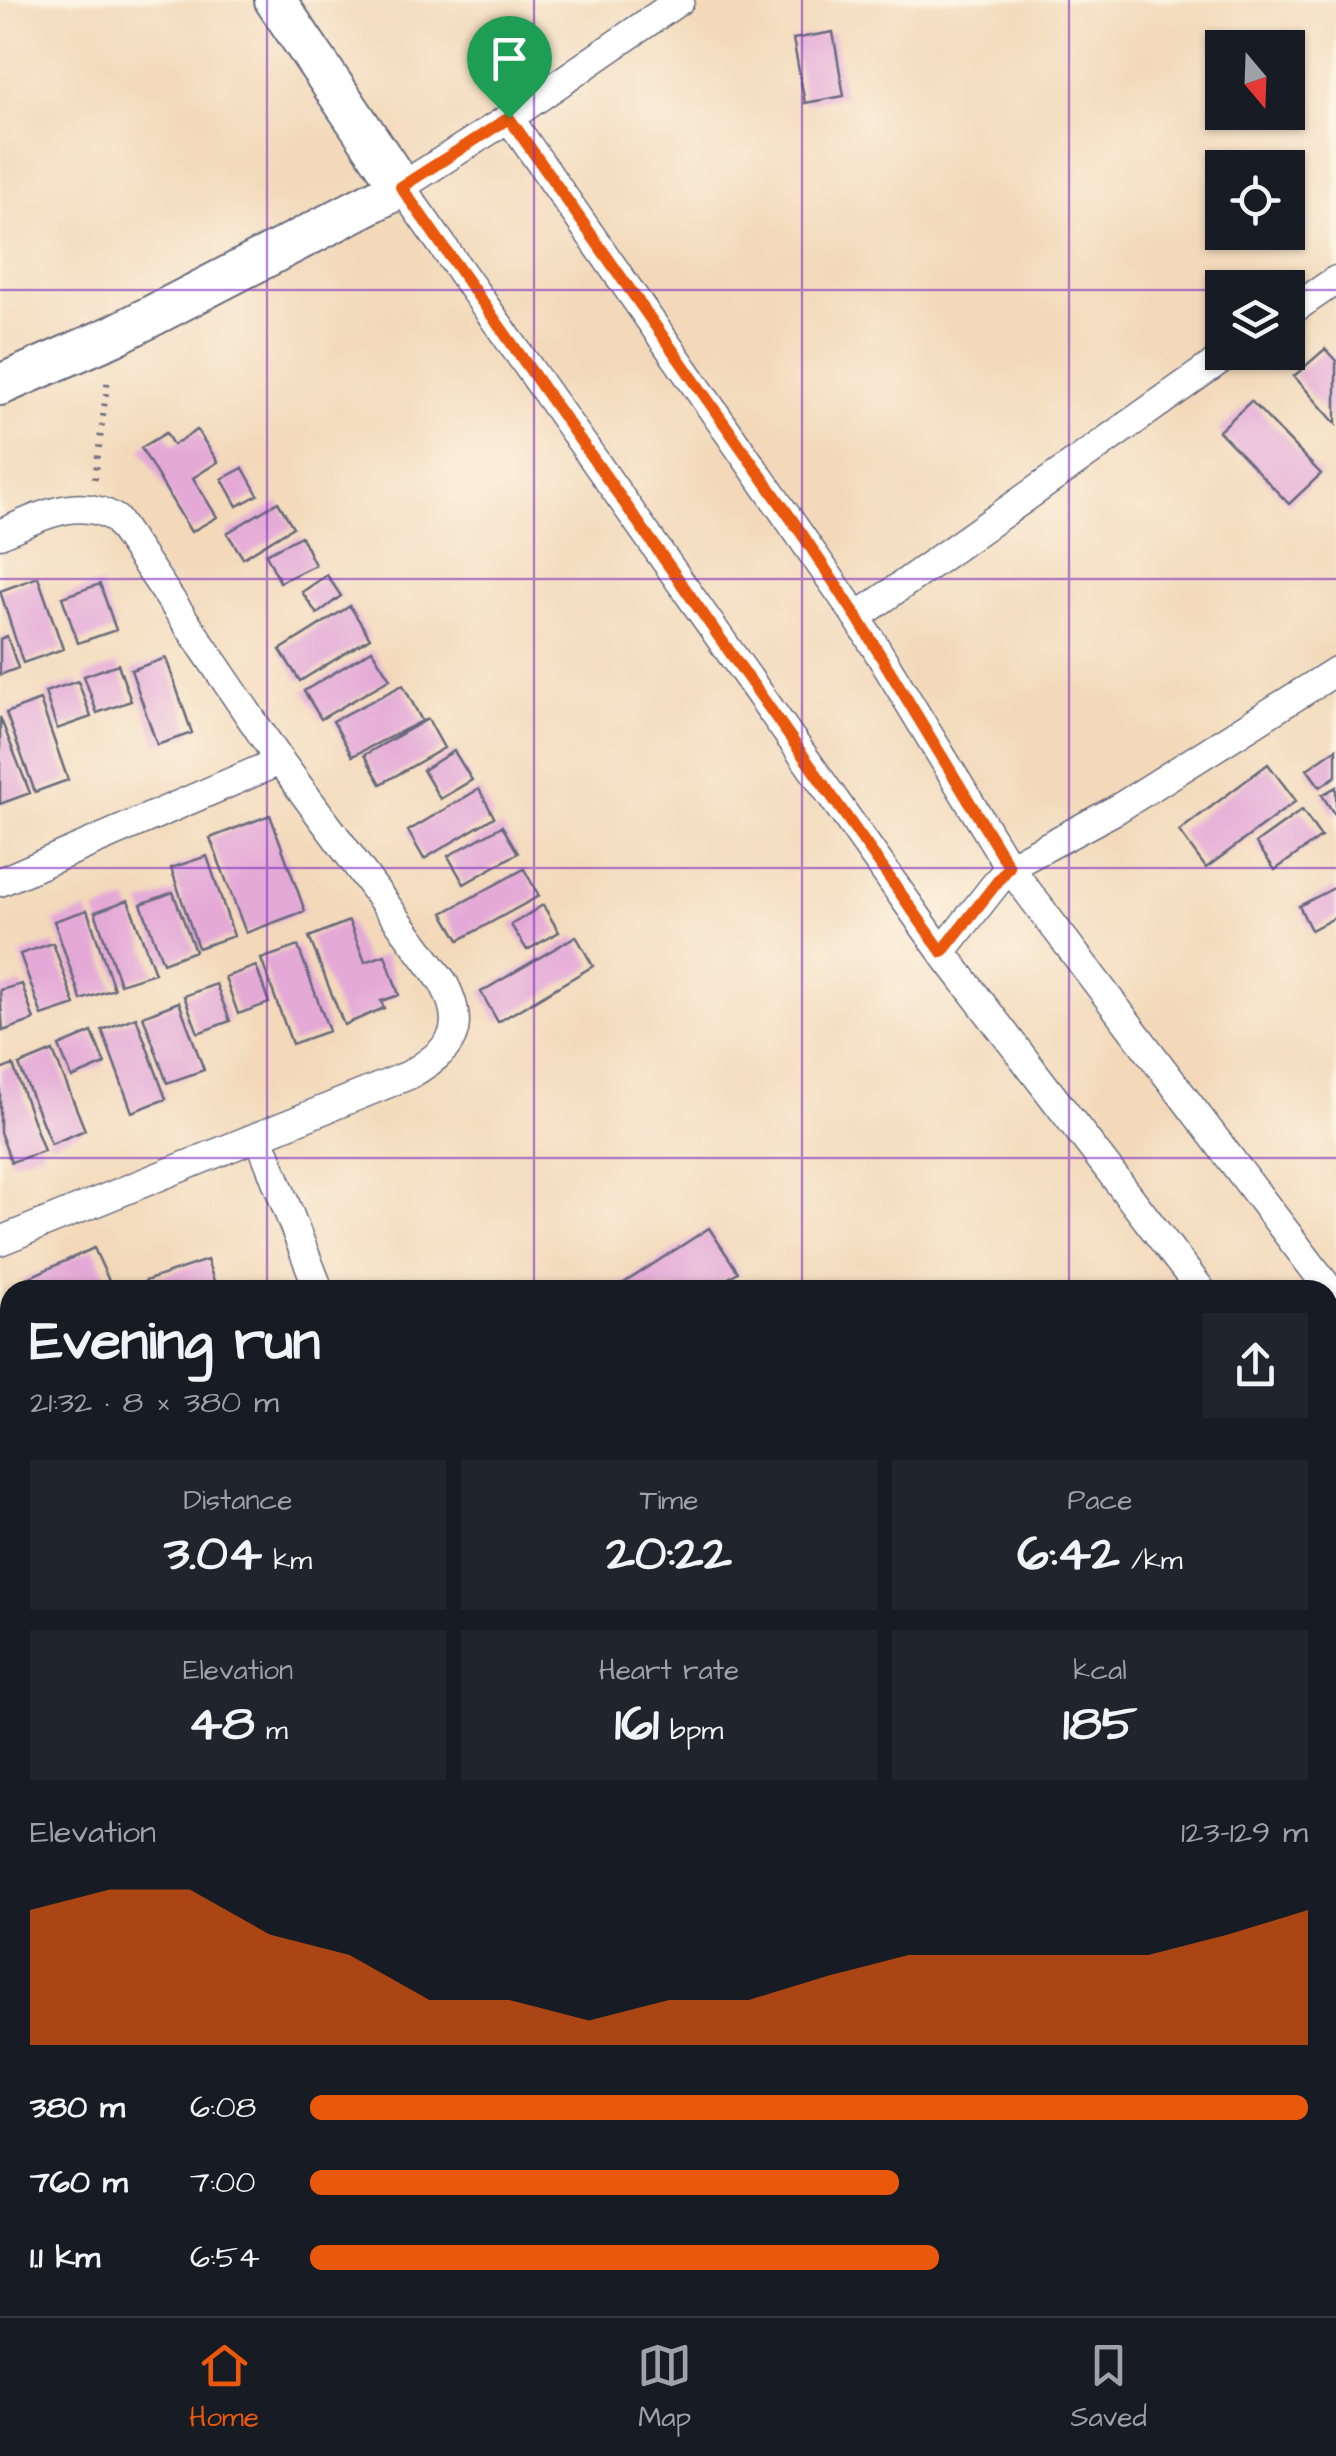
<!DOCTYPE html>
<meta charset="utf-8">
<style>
body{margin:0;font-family:"Architects Daughter",sans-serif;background:#20242c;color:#f1f3f6;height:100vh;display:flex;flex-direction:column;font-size:38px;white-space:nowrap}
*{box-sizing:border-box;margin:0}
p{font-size:32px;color:#9ea1a6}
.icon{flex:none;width:55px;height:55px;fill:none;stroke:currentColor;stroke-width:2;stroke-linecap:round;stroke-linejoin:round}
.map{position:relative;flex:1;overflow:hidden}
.panel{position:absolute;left:0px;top:1280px;width:1338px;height:1038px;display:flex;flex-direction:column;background:#171b24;border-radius:30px 30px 0 0;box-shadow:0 2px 8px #0004}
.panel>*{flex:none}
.needle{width:65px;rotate:161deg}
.tools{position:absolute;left:1205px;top:30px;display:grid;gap:20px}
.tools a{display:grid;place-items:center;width:100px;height:100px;border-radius:0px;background:#171b24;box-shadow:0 2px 8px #0004;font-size:50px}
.pin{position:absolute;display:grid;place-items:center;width:85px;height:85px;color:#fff;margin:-102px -42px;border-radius:50% 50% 50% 0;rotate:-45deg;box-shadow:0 0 10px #0007}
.pin .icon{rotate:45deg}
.round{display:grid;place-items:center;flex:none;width:105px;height:105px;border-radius:0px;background:#20242c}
.overview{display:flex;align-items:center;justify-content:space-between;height:170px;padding:0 30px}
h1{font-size:55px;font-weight:800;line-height:75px}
.figures{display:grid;grid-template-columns:repeat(3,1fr);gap:15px;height:170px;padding:10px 30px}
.figures div{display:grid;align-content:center;border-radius:0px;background:#20242c;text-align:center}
.figures b{font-size:50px;font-weight:800}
.figures small{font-size:28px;font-weight:400}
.figures p{font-size:28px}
.chart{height:280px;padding:20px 30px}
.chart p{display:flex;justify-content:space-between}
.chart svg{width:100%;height:180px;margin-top:10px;fill:#ea580c;opacity:.7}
ul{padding:0 30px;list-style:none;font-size:32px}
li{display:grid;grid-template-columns:160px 120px 1fr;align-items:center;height:75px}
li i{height:25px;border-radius:12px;background:#ea580c}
.tab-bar{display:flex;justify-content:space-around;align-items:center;height:140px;border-top:2px solid #363941;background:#171b24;font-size:28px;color:#9ea1a6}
.tab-bar a{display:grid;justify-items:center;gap:5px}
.tab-bar .active{color:#ea580c}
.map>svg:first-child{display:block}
.building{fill:#e4a9d7}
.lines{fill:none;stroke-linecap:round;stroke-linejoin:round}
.street-casing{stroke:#676a7e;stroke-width:31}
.secondary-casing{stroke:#676a7e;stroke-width:44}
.path{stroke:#676a7e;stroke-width:6;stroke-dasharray:2.5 8;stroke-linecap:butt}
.street{stroke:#fff;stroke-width:28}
.secondary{stroke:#fff;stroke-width:40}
.route-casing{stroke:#fff;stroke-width:20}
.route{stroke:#ea580c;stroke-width:12}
.grid{fill:none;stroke:#7b2cbf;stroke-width:2.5;stroke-opacity:0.55}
</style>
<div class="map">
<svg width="1336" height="2316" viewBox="0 0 1336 2316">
<rect width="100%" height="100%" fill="#fcf5e5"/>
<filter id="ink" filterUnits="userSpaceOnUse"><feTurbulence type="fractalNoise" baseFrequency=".01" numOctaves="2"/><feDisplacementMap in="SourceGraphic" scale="20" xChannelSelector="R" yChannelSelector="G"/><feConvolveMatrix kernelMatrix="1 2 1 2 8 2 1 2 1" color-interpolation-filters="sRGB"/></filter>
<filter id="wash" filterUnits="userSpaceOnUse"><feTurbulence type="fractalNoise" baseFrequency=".0048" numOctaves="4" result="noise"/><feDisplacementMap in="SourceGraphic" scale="40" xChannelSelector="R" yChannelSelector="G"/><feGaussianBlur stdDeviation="2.25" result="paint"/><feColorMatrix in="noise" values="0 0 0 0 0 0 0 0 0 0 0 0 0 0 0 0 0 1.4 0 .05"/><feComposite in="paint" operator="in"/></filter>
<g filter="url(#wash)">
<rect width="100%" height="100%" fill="#f3d9ba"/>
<g id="blocks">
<!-- building -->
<path class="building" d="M833 32 844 96 805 103 793 39Z
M1325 349 1336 361V424L1294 376Z
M1251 401 1321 474 1289 504 1219 431Z
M197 430 218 462 193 478 217 517 191 532 141 448 166 433 173 445Z
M243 468 258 495 237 506 222 479Z
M278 502 293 527 243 558 227 533Z
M301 536 315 565 280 582 266 554Z
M327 575 341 596 317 614 302 592Z
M38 577 63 649 23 663 0 591Z
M100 584 116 630 78 643 62 597Z
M350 606 370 638 300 681 280 650Z
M7 636 18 668 0 675V639Z
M372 650 390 679 321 719 304 691Z
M166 658 192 733 157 745 131 670Z
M118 664 131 701 97 713 84 676Z
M78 681 91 717 57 729 45 692Z
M403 685 422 721 352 756 333 721Z
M40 700 68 780 35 792 6 713Z
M0 717 30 793 0 804Z
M428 719 444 748 381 784 364 755Z
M1336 749V776L1320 787 1307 769Z
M454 751 472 780 440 799 423 770Z
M1268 764 1296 801 1206 868 1179 831Z
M1336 787V817L1322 795Z
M479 789 494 817 424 859 408 831Z
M1302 810 1321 837 1275 870 1256 843Z
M270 815 305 911 246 933 210 838Z
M502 826 518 853 464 884 448 856Z
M207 856 234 936 198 948 171 868Z
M524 869 539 896 459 940 443 913Z
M1336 887V917L1311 930 1299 906Z
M173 892 195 951 163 963 141 904Z
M128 900 155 973 120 984 95 912Z
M543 905 559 932 527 950 511 925Z
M87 910 114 989 81 1000 54 921Z
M349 921 365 962 385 955 399 995 381 1001 384 1008 344 1025 309 937Z
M576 936 593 966 498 1022 481 992Z
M53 943 75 1005 42 1016 20 954Z
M298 946 329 1031 292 1044 261 959Z
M256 966 269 1003 238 1014 225 977Z
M22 984 34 1020 3 1031 0 990Z
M216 984 230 1021 198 1033 184 996Z
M179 1002 204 1070 167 1083 143 1016Z
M136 1017 166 1099 132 1112 102 1030Z
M92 1032 105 1064 72 1078 59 1046Z
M53 1051 85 1130 51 1144 19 1065Z
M13 1065 44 1151 11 1162 0 1132V1070Z
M709 1228 738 1272 710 1290H613Z
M94 1248 109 1281 90 1290H28L23 1280Z
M207 1260 217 1290H148L145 1281Z
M0 1569 10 1578V1611L2 1620Z
M10 1902V1931L0 1920V1911Z
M1328 2013 1336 2026V2033L1328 2039Z
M1336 2043V2090L1328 2096V2049Z
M1336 2099V2139L1328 2145V2104Z
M10 2186V2236L0 2246V2196Z
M81 2308H119L115 2316H78Z
M131 2308H177L173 2316H127Z
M181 2308H223L219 2316H177Z
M501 2308H536L552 2316H496Z
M647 2308H725L743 2316H664Z
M936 2308H970L966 2316H953Z
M1036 2308H1105L1101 2316H1054Z
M1233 2308H1239L1258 2316H1229Z"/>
</g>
</g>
<g filter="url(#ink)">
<use href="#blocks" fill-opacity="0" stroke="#676a7e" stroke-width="2.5"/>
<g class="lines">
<defs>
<path id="street" d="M680 0 509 118 401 187 942 952 1201 1290
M509 118 857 617 1231 352
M1288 313 1336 280
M0 534C37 518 78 494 116 519L280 761 443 982C469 1031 451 1050 409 1075L0 1241
M857 617 1009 867 1336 1298
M0 882 280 761
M942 952 1009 867 1117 809 1336 671
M259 1137 319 1290
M0 1410 10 1433
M1328 1455 1336 1466
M0 1771 10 1761
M0 2063 10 2072
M1328 2281 1336 2293
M378 2308 398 2316
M445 2316 449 2308
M811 2316 815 2308
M1175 2316 1180 2308"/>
<path id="secondary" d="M0 385 113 336 401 187 275 0"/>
</defs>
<!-- street casing -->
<use href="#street" class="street-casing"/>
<!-- secondary casing -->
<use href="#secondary" class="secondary-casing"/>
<!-- path -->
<path class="path" d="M95 479 108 377"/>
<!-- street -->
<use href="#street" class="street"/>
<!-- secondary -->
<use href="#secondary" class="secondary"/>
</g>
</g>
<g class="lines" filter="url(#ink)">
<defs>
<path id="route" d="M509 118 802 534 857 617 1009 867 942 952 401 187Z"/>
</defs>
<!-- route casing -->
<use href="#route" class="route-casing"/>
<!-- route -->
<use href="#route" class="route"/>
</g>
<!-- grid -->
<path class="grid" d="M267 0V1290M534 0V1290M802 0V1290M1069 0V1290M0 290H1222M1288 290H1336M0 579H1336M0 868H1336M0 1158H1336M0 1448H10M1328 1448H1336M0 1737H10M1328 1737H1336M0 2026H10M1328 2026H1336M267 2308V2316M534 2308V2316M802 2308V2316M1069 2308V2316"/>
</svg>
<div class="tools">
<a><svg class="needle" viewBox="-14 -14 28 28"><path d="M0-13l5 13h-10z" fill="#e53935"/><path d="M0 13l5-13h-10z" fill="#9ea1a6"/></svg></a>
<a><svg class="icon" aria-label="locate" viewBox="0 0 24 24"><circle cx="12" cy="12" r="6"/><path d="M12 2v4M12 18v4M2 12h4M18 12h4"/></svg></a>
<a><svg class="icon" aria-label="layers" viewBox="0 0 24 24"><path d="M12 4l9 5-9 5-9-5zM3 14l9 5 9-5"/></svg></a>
</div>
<div class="pin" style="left:509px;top:118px;background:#1e9e55"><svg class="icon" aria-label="arrive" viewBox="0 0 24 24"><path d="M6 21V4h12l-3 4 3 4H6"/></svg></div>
<section class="panel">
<div class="overview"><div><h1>Evening run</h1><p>21:32 · 8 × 380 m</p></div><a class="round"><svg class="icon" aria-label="share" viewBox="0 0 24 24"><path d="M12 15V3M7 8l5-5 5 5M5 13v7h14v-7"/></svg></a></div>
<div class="figures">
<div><p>Distance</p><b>3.04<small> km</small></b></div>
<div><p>Time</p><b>20:22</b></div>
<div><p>Pace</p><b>6:42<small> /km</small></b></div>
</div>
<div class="figures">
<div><p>Elevation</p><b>48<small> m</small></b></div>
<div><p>Heart rate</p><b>161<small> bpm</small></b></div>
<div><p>kcal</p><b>185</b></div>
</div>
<div class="chart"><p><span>Elevation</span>123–129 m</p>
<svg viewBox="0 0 160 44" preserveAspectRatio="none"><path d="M0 44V11L10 6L20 6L30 17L40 22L50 33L60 33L70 38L80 33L90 33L100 27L110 22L120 22L130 22L140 22L150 17L160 11V44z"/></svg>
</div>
<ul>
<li><b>380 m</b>6:08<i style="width:100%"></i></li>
<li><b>760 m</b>7:00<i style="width:59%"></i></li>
<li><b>1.1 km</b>6:54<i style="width:63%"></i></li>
</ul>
</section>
</div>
<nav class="tab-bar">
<a class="active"><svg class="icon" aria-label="home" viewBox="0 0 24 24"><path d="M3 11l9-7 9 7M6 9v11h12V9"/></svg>Home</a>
<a><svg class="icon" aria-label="map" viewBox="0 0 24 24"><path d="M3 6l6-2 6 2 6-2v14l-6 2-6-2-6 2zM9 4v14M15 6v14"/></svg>Map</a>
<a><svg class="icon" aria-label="saved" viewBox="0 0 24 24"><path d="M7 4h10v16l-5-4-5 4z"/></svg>Saved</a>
</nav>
